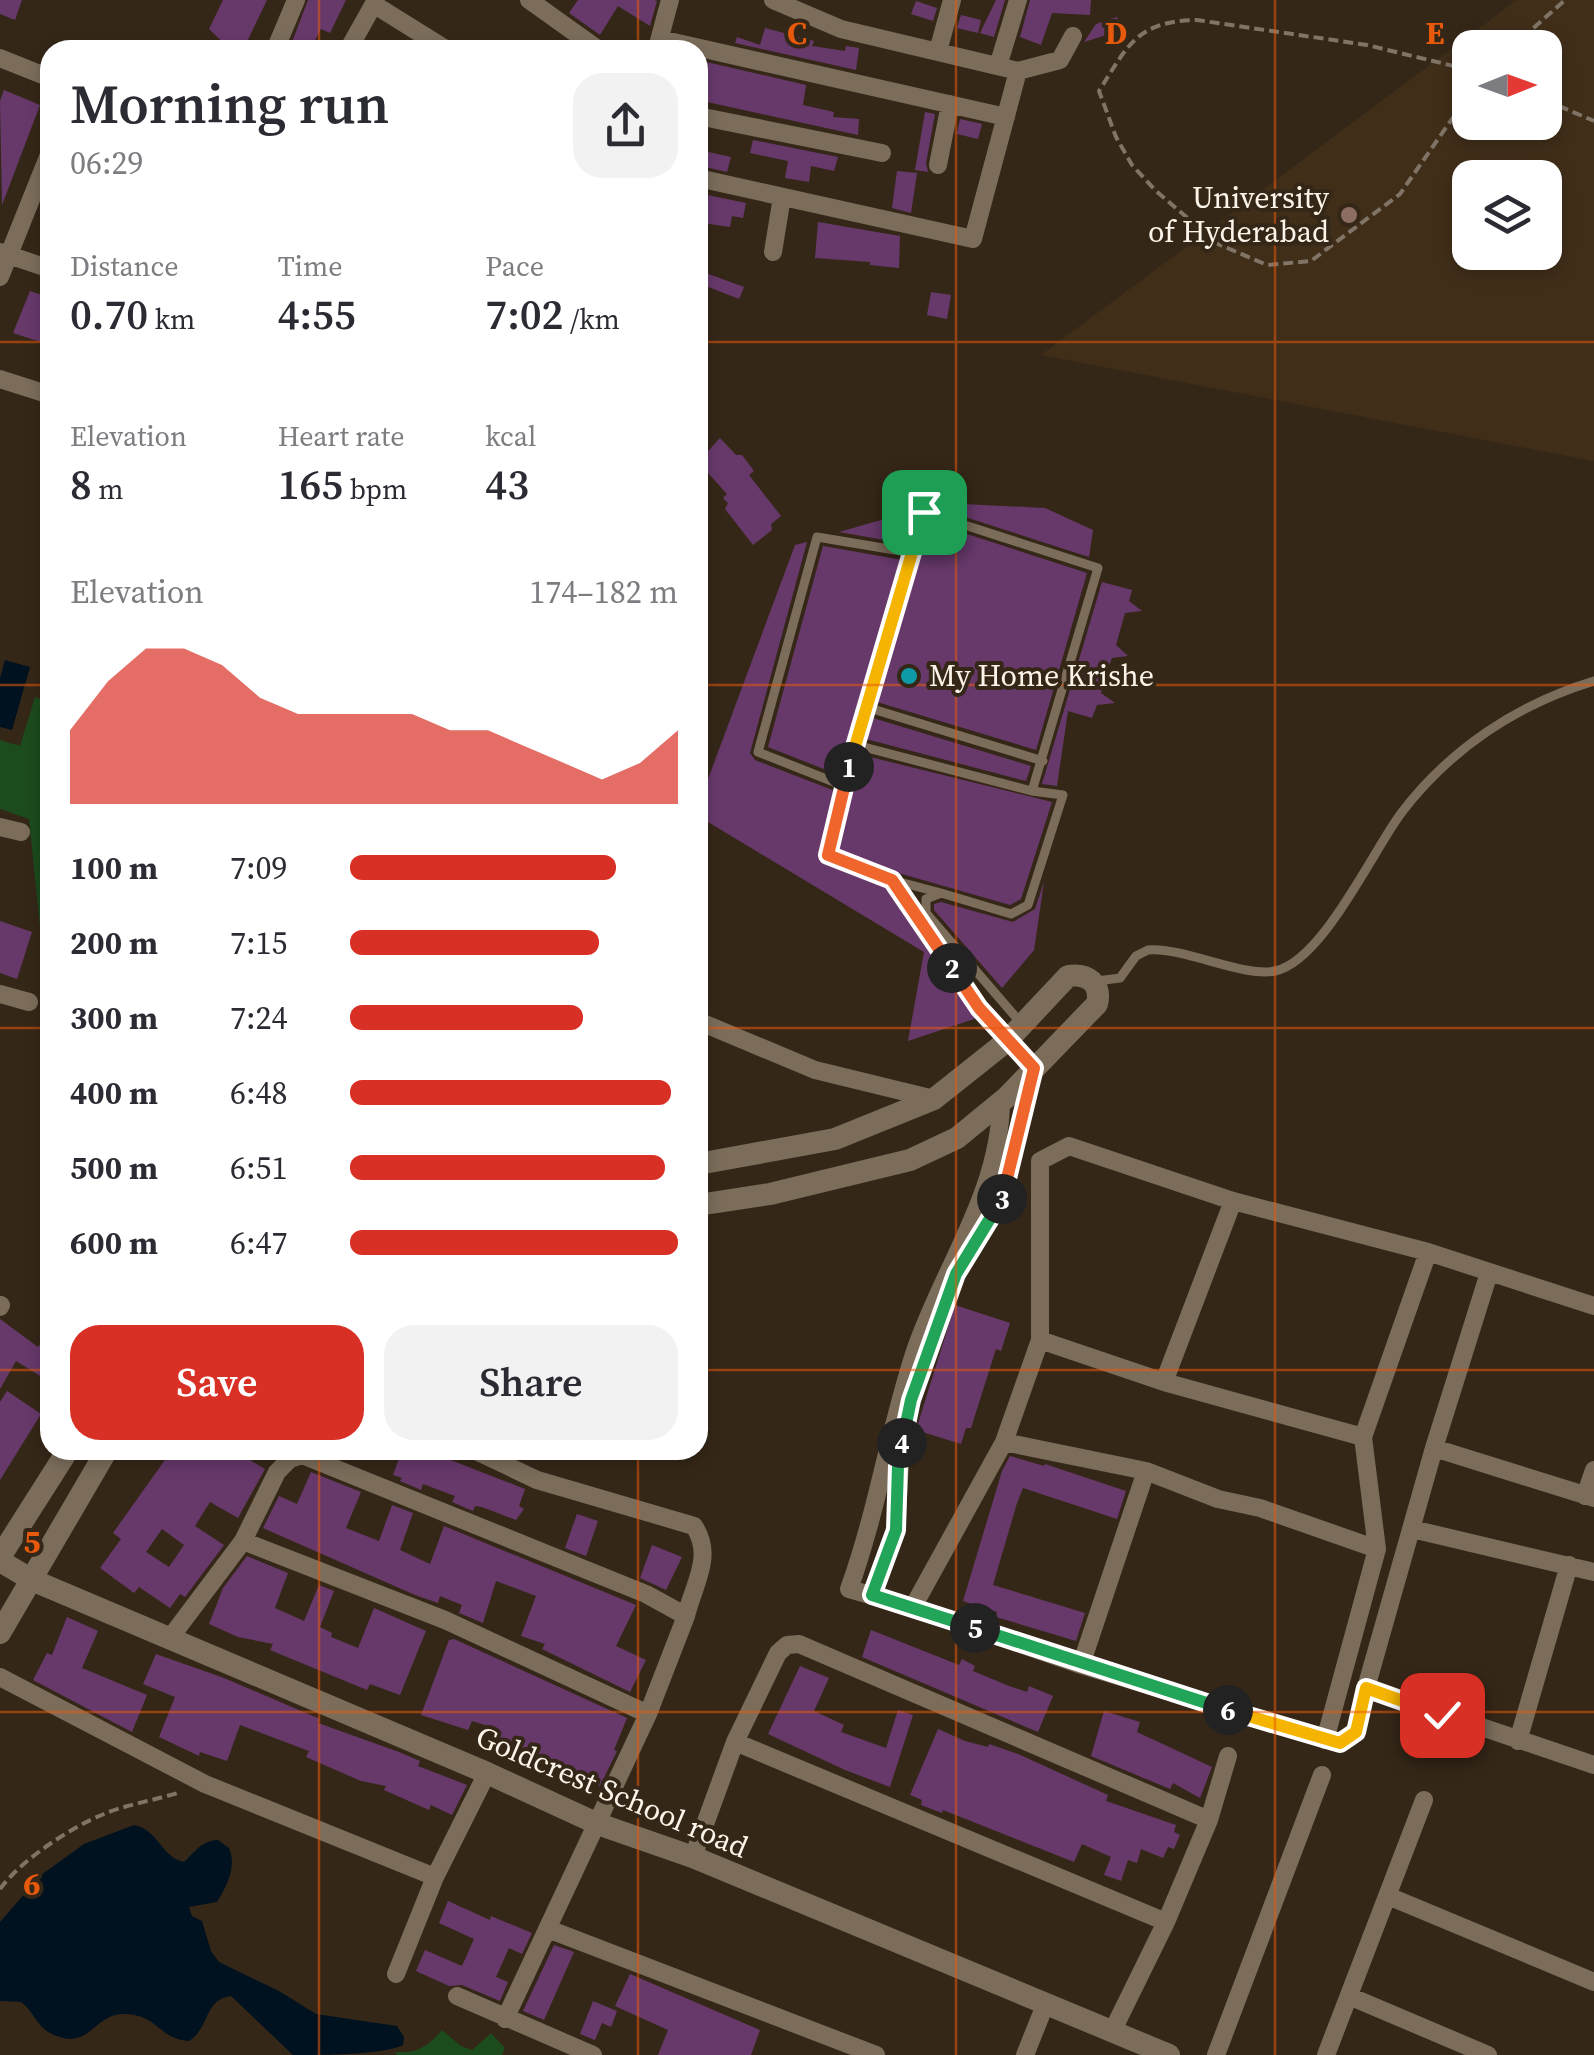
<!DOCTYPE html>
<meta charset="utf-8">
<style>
body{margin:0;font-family:"Source Serif 4",serif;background:#f2f2f3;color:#2b2b33;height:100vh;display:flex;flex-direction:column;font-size:38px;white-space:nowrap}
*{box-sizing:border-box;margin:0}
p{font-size:32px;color:#7c7c81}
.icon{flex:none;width:55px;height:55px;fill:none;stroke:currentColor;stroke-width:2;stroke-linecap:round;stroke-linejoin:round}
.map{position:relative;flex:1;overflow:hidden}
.sheet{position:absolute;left:40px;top:40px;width:668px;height:1420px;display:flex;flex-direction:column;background:#fff;border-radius:30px;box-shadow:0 5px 15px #0003}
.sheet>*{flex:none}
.needle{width:65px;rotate:89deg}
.controls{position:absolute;left:1452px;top:30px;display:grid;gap:20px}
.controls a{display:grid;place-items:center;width:110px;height:110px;border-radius:20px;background:#fff;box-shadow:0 5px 15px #0003;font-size:50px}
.pin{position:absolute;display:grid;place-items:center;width:85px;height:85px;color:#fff;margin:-42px;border-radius:20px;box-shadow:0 5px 15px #0006}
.km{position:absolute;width:50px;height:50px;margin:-25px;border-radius:50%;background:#222;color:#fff;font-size:28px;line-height:50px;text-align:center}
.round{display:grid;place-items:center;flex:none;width:105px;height:105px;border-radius:30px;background:#f2f2f3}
.head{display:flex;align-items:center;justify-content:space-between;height:170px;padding:0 30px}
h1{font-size:55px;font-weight:600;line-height:75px}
.stats{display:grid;grid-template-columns:repeat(3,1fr);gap:15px;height:170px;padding:10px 30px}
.stats div{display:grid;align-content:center}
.stats b{font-size:42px;font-weight:600}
.stats small{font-size:28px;font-weight:400}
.stats p{font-size:28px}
.chart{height:280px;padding:20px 30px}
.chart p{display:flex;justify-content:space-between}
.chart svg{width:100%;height:180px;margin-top:10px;fill:#d93025;opacity:.7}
.action{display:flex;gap:20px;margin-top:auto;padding:20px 30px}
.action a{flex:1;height:115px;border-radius:30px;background:#d93025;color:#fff;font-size:40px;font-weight:600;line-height:115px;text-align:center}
.action a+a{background:#f2f2f3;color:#2b2b33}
ul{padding:0 30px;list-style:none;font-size:32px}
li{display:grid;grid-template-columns:160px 120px 1fr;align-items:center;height:75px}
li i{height:25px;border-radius:12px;background:#d93025}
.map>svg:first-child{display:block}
.built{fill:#402e19;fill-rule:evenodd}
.green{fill:#1c4b1d}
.water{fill:#00121f}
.building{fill:#67396b;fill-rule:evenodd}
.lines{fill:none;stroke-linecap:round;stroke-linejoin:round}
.path{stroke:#807467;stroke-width:4;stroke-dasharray:10 5;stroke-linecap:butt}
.lane{stroke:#7c6d5b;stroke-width:9}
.street{stroke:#7c6d5b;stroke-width:18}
.secondary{stroke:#7c6d5b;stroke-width:22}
.split-1-casing{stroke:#fff;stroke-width:20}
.split-2-casing{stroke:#fff;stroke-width:20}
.split-3-casing{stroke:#fff;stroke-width:20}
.split-4-casing{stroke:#fff;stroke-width:20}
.split-5-casing{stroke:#fff;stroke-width:20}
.split-6-casing{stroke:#fff;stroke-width:20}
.split-7-casing{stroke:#fff;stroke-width:20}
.split-1{stroke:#f5b400;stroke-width:12}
.split-2{stroke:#f0652b;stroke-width:12}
.split-3{stroke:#f0652b;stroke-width:12}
.split-4{stroke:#22a559;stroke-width:12}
.split-5{stroke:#22a559;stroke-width:12}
.split-6{stroke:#22a559;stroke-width:12}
.split-7{stroke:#f5b400;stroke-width:12}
.grid{fill:none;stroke:#e8590c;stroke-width:2.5;stroke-opacity:0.55}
.education-dot{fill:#8d6e63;stroke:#352718;stroke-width:4}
.culture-dot{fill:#0f9aa8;stroke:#352718;stroke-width:4}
.labels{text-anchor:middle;stroke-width:8;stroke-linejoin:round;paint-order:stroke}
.poi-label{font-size:30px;fill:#fcf3e9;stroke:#352718;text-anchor:end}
.street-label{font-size:30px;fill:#fcf3e9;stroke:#352718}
.grid-label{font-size:32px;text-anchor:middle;font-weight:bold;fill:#e8590c;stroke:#352718;stroke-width:8;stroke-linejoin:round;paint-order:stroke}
</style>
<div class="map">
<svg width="1594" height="2055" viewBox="0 0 1594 2055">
<rect width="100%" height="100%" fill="#352718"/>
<!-- built -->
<path class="built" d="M1517 0H1594V461L1041 355ZM1470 48H1545V122H1470ZM1470 178H1545V252H1470Z"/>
<!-- green -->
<path class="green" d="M35 697 50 702V997H47L29 819 0 809V740L20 746Z
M442 2030 461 2046 472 2050 491 2033 505 2048 502 2055H397L395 2052C418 2054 428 2046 442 2030Z"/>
<!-- water -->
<path class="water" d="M5 660 30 667 12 730 0 727V678Z
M134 1825C159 1830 161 1857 184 1862 196 1851 201 1841 218 1840L229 1848C237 1866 227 1886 217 1902L189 1907 192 1916 202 1921 211 1951 219 1962 279 1991 316 2014 397 2026 404 2037 403 2045C384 2055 321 2055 293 2055L231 1996C204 1999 210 2028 189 2041 159 2039 158 2015 125 2014 92 2013 90 2055 48 2032 36 2024 33 2011 21 2002L0 2001V1922L41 1875 84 1844Z"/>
<!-- building -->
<path class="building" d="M0 0H22L15 20 0 14Z
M223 0H267L243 50H231L209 29Z
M308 0H346L330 33 321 29 310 50H289Z
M578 0H654L657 1 650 26 618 6 600 35 569 13Z
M996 0H1005L994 37 980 33Z
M1030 0H1091L1090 15 1052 13 1041 45 1020 37Z
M916 1 937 8 933 21 911 14Z
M961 15 981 20 978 33 957 28Z
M1117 17 1122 30 1084 42 1096 24Z
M765 28 814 41 812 46 845 51 846 46 859 48 856 70 735 43 737 37 760 45Z
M698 60 806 85 803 105 834 112 833 117 859 119 858 135 698 100Z
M4 90 40 105 2 205 0 101Z
M925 112 935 114 926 163 928 172 915 170Z
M960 119 982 124 978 139 957 134Z
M753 140 838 157 834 171 811 166 809 182 785 178 788 161 750 153Z
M704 151 731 157 727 172 701 166Z
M897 171 917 173 911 213 892 208Z
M698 193 746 203 743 218 732 216 730 227 702 223 704 209 698 207Z
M818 222 900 236 899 268 870 265V262L815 258Z
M698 270 744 287 739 299 698 283Z
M30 291 50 298V345L13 333Z
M931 292 951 295 947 319 927 315Z
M720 438 736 455H742L754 471 749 475 781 516 771 524 772 530 753 545 725 509 728 503 723 498 727 494 698 462Z
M942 503 1045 508 1093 530 1089 557 931 506Z
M916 510 907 544 839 532Z
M930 522 1087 573 1036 750 877 702Z
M807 542 750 753 755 760 835 791 822 860 887 887 977 1018 908 1041 924 952 698 816V806L795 545Z
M823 546 903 560 839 775 768 747Z
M1102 582 1132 590 1129 601 1142 611 1125 613 1116 645 1128 656 1112 658 1105 676 1101 693 1115 703 1097 705 1092 718 1068 711 1057 786 1042 784Z
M873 718 1031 766 1026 781 866 739Z
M862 755 1052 802 1021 899 1010 905 895 872 838 850Z
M1044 882 1034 950 1002 988 934 910V904L941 902 1013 922 1035 909Z
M0 921 32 932 17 979 0 973Z
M955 1305 1010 1323 1001 1351 996 1349 971 1428H966L961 1444 916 1430Z
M0 1319 38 1347 50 1329V1382L16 1361 0 1389Z
M7 1391 41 1414 0 1480V1402Z
M172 1450H233L265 1469 238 1518 210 1502 195 1526 224 1545 185 1597 180 1594 170 1608 139 1587 134 1593 100 1568 121 1539 113 1533ZM162 1529 184 1545 169 1567 146 1552Z
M402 1450 438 1455 525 1489 519 1506 524 1509 516 1520 482 1507 475 1506 473 1511 452 1502 455 1496 423 1484 421 1490 400 1481 402 1478 393 1475Z
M1010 1456 1044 1466 1045 1464 1126 1491 1117 1519 1023 1488 1017 1503 993 1585 1085 1613 1076 1641 996 1617 997 1612 963 1601 1002 1471Z
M311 1472 361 1492 346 1528 379 1541 392 1505 413 1513 400 1550 430 1564 444 1526 636 1605 616 1646 646 1660 630 1692 542 1649 545 1644 521 1636 536 1596 496 1581 483 1623 459 1613 462 1605 440 1596 438 1603 415 1595 263 1528 279 1496 297 1504Z
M577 1514 598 1521 586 1556 565 1548Z
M652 1545 682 1557 666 1590 640 1578Z
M247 1556 288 1573 275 1608 304 1621 319 1585 334 1591 320 1627 332 1633 331 1637 358 1648 374 1608 426 1631 400 1695 370 1684 367 1690 270 1650 273 1644 238 1637 209 1624 223 1588Z
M67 1617 98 1631 82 1668 147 1695 132 1732 33 1680 47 1653 52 1655Z
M871 1630 959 1665 962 1659 975 1666 973 1671 1009 1686 1027 1692 1029 1686 1053 1696 1038 1732 862 1657Z
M454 1639 627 1718 614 1750 617 1751 600 1786 543 1760 542 1762 493 1743 498 1729 472 1721 468 1730 421 1715 449 1640Z
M156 1654 224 1678 320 1719 318 1723 399 1752 420 1761 418 1766 467 1785 452 1815 431 1805 429 1810 384 1790 386 1786 361 1781 306 1757 309 1751 240 1725 227 1761 200 1752 199 1756 159 1737 175 1697 143 1684Z
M800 1666 829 1678 814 1711 844 1725 841 1732 886 1748 898 1710 913 1715 890 1787 845 1770 768 1734Z
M1104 1711 1140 1722 1137 1732 1212 1767 1200 1798 1173 1783 1170 1789 1091 1756Z
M938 1729 965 1741 988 1747 989 1744 1018 1754 1108 1795 1106 1801 1176 1825 1174 1832 1180 1835 1174 1849 1168 1847 1163 1858 1141 1849 1137 1863 1128 1860 1121 1881 1104 1875 1111 1857 1082 1844 1074 1862 943 1810 942 1813 921 1805 922 1800 910 1795Z
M448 1901 490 1920 491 1916 532 1933 522 1954 509 1948 496 1977 508 1982 500 2001 462 1985 449 1986 416 1971 425 1950 462 1966 474 1939 439 1923Z
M554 1945 574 1952 544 2020 523 2011Z
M630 1974 760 2030 751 2055H658L668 2030 615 2006Z
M593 2001 617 2011 611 2027 602 2023 595 2040 580 2034Z"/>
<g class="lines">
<!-- path -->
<path class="path" d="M1511 48 1565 0
M1470 70 1367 45 1197 20C1137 21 1128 45 1099 91L1116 137 1132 165 1156 191 1218 244 1267 265 1311 261 1400 194 1470 93
M1545 100 1594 121
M0 1889C20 1861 71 1827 104 1814 128 1804 156 1800 181 1792"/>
<!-- lane -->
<path class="lane" d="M866 707 1043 761
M856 745 913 553
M844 786 856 745 1032 791 1063 795 1028 905 1011 914 941 893 926 899V913L1020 1022
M1032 791 1098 568 924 512 913 553 817 537 758 752 844 786 829 855 892 880 979 1008 1033 1066
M892 880 941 893
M1097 981 1120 978 1136 956 1148 950C1184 947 1244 978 1275 971 1323 961 1373 850 1402 812 1451 748 1518 704 1594 681"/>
<!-- street -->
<path class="street" d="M529 0 599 50
M773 0 841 29 1018 71 1060 60 1073 36
M375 5 447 50
M660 39 1006 117
M657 48 670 0
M275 50 296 0
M348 50 376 0
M938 51 952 0
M0 58 50 78
M998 66 1018 0
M698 116 882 153
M938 165 950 104
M698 178 973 239 1018 71
M0 252 50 269
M773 252 782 197
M0 277 50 152
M0 379 50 395
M0 827 21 832
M0 994 29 1002
M698 1021 815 1070 934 1099
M965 1258 1001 1200 1034 1068
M1594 1306 1428 1252 1233 1201 1069 1146 1040 1161V1340L1004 1442 913 1607 1081 1665 1340 1743 1356 1732 1366 1688 1594 1765
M0 1307 1 1305
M1040 1340 1164 1382 1363 1437
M1164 1382 1233 1201
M1004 1442 1146 1471 1218 1499 1260 1508 1377 1549
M1434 1448 1594 1498
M474 1450 537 1480 694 1526C714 1556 694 1583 686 1616
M1585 1496 1594 1470
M1412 1529 1594 1572
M243 1541 445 1620 648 1714
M872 1595 896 1530 901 1448
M913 1607 849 1589C877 1512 889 1431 914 1354 942 1269 1000 1194 1001 1102
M170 1638 243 1541 277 1472 290 1459 302 1455 646 1594 686 1616 648 1714 505 2019
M1081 1665 1146 1471
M0 1677 205 1784 435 1877
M1366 1688 1434 1448 1489 1273
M1325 1740 1377 1549 1363 1437 1428 1252
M1518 1741 1569 1565
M735 1742 1166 1922
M1209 1820 1228 1756
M693 1857 735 1742 778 1653 787 1645 799 1644 1209 1820 1166 1922 1112 2032
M1388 1896 1594 1982
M548 1929 876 2055
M396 1974 435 1877 487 1773
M457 1996 593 2055
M1349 1996 1488 2055
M1025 2055 1045 2005
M1216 2055 1322 1775
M1326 2055 1424 1800"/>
<!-- secondary -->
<path class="secondary" d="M698 1164 835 1139 934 1099 1007 1041 1068 976C1087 973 1102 983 1097 1004L1007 1097 957 1138 910 1160 770 1194 698 1205
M0 1557 68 1450
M0 1561 32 1580 487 1773 598 1824 693 1857 1169 2055
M0 1633 107 1450"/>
</g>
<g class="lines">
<defs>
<path id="split-1" d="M849 767 924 512"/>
<path id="split-2" d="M849 767 828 855 892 880 952 968"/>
<path id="split-3" d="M952 968 979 1008 1034 1068 1002 1199"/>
<path id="split-4" d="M902 1443 911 1400 956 1274 1002 1199"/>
<path id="split-5" d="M902 1443 898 1466 896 1530 872 1595 975 1628"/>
<path id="split-6" d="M975 1628 1228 1710"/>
<path id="split-7" d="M1228 1710 1340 1743 1356 1732 1366 1688 1442 1715"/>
</defs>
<!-- split-1 casing -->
<use href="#split-1" class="split-1-casing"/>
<!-- split-2 casing -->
<use href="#split-2" class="split-2-casing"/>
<!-- split-3 casing -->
<use href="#split-3" class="split-3-casing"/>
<!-- split-4 casing -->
<use href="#split-4" class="split-4-casing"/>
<!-- split-5 casing -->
<use href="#split-5" class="split-5-casing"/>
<!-- split-6 casing -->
<use href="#split-6" class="split-6-casing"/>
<!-- split-7 casing -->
<use href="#split-7" class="split-7-casing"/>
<!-- split-1 -->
<use href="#split-1" class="split-1"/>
<!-- split-2 -->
<use href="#split-2" class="split-2"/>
<!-- split-3 -->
<use href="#split-3" class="split-3"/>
<!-- split-4 -->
<use href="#split-4" class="split-4"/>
<!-- split-5 -->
<use href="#split-5" class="split-5"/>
<!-- split-6 -->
<use href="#split-6" class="split-6"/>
<!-- split-7 -->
<use href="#split-7" class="split-7"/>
</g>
<!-- grid -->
<path class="grid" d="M319 0V50M638 0V50M956 0V2055M1275 0V2055M0 342H50M698 342H1594M0 685H50M698 685H1594M0 1028H50M698 1028H1594M0 1370H50M698 1370H1594M319 1450V2055M638 1450V2055M0 1712H1594"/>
<!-- markers -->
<circle class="education-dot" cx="1349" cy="215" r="10"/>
<circle class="culture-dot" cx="909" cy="676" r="10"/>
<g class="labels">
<!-- poi labels -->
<g class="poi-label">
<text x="1329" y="208">University<tspan x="1329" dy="34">of Hyderabad</tspan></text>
<text x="929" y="686" text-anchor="start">My Home Krishe</text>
</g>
<!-- street labels -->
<g class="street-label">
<text transform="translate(612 1792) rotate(23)" y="10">Goldcrest School road</text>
</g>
</g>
<g class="grid-label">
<text x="797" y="44">C</text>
<text x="1116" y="44">D</text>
<text x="1435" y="44">E</text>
<text x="32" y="1553">5</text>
<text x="32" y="1895">6</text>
</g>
</svg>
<div class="controls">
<a><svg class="needle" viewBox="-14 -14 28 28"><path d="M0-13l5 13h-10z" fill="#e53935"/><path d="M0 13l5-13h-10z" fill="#7c7c81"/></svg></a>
<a><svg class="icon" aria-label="layers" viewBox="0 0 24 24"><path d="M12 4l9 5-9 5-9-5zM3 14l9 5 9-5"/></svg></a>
</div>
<div class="pin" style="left:924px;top:512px;background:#1e9e55"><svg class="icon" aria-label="arrive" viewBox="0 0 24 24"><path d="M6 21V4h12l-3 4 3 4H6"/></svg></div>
<div class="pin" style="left:1442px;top:1715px;background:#d93025"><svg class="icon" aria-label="check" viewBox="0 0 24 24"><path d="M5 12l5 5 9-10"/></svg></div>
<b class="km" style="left:849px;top:767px">1</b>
<b class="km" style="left:952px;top:968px">2</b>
<b class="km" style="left:1002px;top:1199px">3</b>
<b class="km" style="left:902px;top:1443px">4</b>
<b class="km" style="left:975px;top:1628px">5</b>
<b class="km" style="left:1228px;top:1710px">6</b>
<section class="sheet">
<div class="head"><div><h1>Morning run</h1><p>06:29</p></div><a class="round"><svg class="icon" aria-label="share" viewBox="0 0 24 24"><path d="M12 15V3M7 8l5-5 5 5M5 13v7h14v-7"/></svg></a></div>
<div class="stats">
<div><p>Distance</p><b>0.70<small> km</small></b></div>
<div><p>Time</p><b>4:55</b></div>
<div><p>Pace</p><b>7:02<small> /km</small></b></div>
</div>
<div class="stats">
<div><p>Elevation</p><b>8<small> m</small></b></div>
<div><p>Heart rate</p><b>165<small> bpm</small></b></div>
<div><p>kcal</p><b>43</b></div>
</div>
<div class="chart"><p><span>Elevation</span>174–182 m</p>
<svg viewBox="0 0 160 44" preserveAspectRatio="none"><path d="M0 44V26L10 14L20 6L30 6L40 10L50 18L60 22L70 22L80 22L90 22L100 26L110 26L120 30L130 34L140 38L150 34L160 26V44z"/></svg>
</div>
<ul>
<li><b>100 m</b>7:09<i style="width:81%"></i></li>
<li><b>200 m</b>7:15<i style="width:76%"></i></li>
<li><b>300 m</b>7:24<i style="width:71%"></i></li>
<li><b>400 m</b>6:48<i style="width:98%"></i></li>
<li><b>500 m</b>6:51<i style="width:96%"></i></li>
<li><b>600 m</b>6:47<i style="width:100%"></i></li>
</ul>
<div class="action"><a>Save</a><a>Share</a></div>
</section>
</div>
